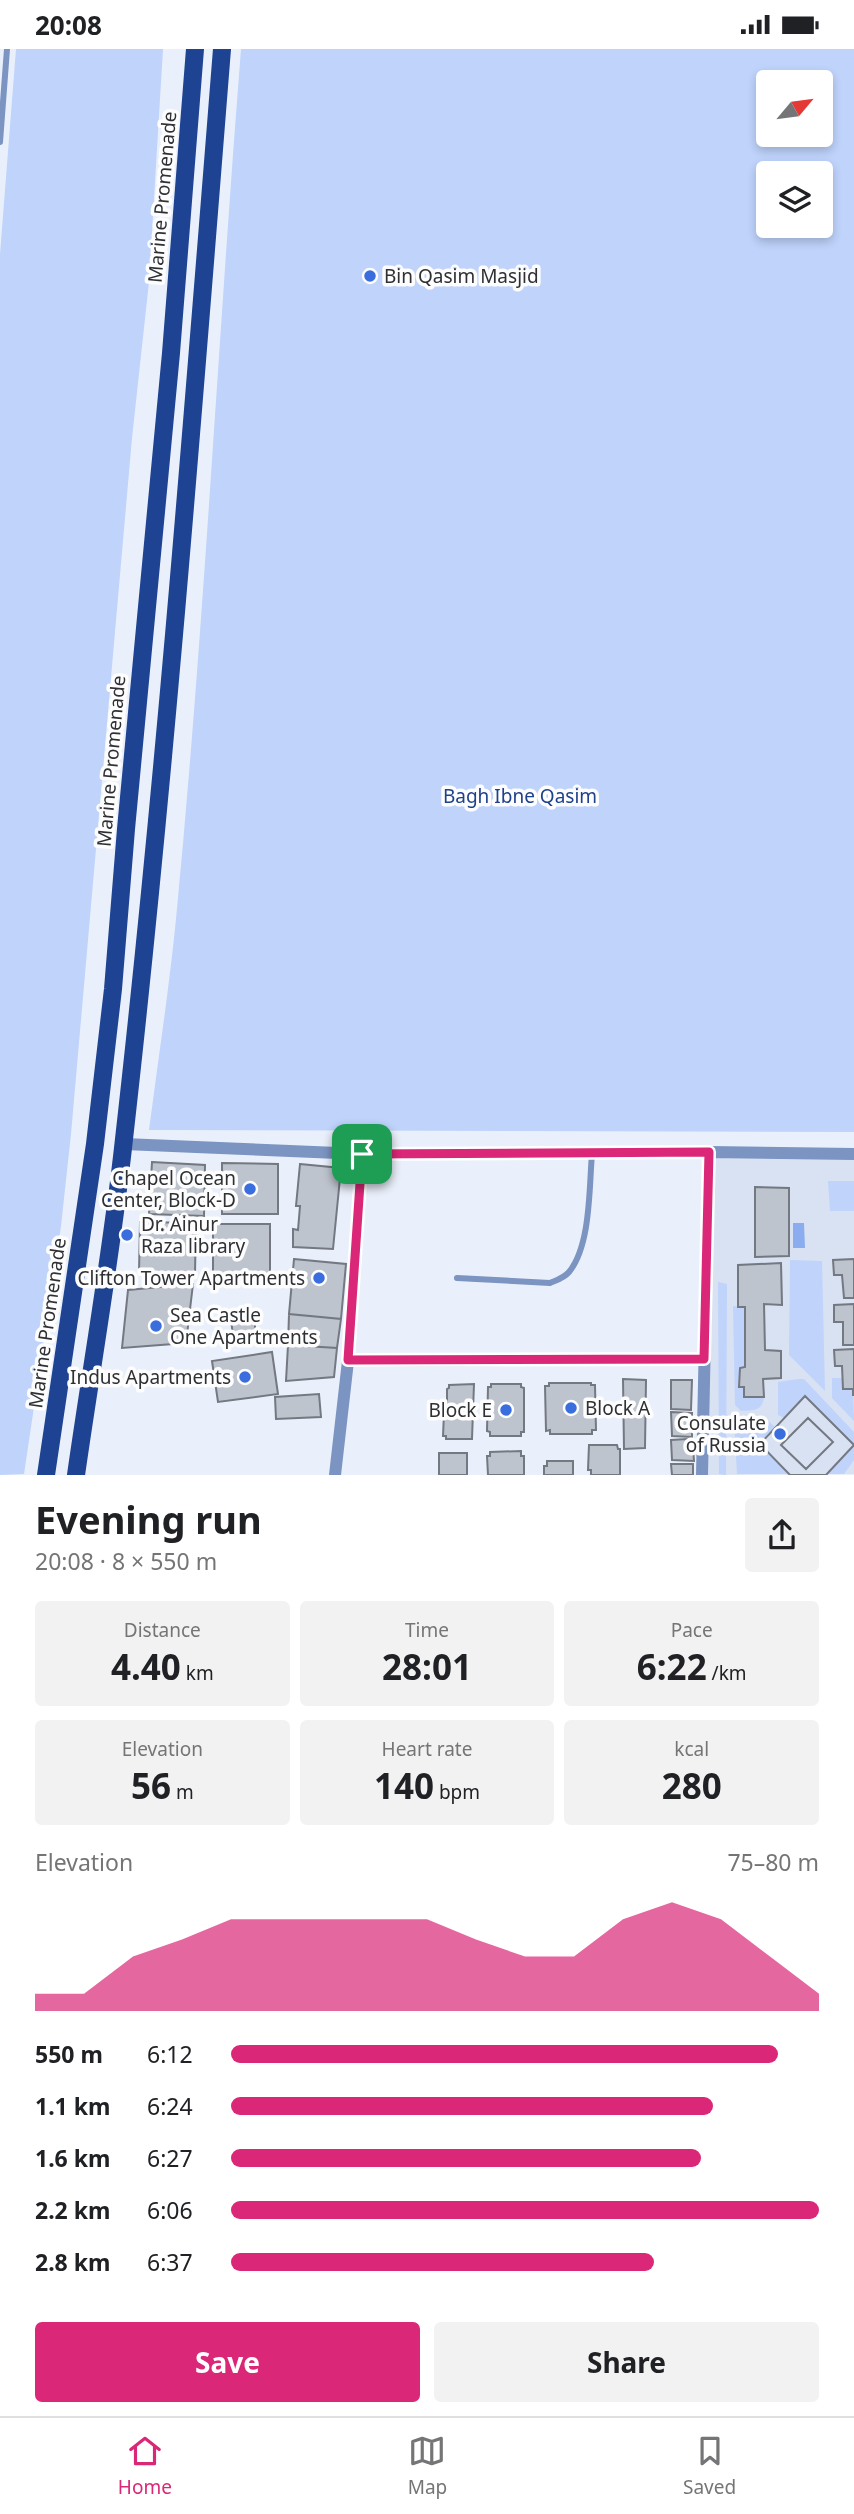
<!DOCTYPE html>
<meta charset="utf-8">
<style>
body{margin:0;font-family:"Noto Sans",sans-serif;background:#f2f2f2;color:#202124;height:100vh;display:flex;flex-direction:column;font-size:26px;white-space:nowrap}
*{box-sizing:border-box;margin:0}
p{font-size:23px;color:#757577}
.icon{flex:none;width:38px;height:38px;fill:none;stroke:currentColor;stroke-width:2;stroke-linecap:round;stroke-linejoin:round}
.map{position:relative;height:1426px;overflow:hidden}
.panel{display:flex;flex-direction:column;background:#fff;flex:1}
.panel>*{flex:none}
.needle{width:46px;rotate:61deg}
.fabs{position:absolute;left:756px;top:21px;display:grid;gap:14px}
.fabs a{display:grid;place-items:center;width:77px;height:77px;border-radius:7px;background:#fff;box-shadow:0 4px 10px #0003;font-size:35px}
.pin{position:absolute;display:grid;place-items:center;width:60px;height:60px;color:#fff;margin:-30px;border-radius:14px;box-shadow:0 4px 10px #0006}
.round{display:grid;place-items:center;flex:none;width:74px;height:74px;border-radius:7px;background:#f2f2f2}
.overview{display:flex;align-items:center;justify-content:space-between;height:119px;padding:0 35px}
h1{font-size:38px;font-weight:700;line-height:52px}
.figures{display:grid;grid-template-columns:repeat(3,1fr);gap:10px;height:119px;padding:7px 35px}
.figures div{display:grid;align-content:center;border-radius:7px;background:#f2f2f2;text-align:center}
.figures b{font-size:35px;font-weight:700}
.figures small{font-size:19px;font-weight:400}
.figures p{font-size:19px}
.chart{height:196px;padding:14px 35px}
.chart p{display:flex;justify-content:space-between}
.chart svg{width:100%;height:126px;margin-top:7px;fill:#db2777;opacity:.7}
.cta{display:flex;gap:14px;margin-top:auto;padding:14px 35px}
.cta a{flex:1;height:80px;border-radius:7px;background:#db2777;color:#fff;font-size:28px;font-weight:700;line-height:80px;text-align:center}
.cta a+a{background:#f2f2f2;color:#202124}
ul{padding:0 35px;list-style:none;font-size:23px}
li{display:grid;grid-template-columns:112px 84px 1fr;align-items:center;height:52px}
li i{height:18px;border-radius:9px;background:#db2777}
.status{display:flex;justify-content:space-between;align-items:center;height:49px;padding:0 35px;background:#fff;direction:ltr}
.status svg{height:19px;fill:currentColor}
.dock{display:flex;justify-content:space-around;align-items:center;height:98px;border-top:2px solid #e0e0e0;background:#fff;font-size:19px;color:#757577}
.dock a{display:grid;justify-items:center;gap:4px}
.dock .active{color:#db2777}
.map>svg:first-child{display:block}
.built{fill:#d9e2f3}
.green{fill:#bfd3fb;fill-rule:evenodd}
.water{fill:#8badef}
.building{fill:#bec4ce;stroke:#737881;stroke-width:2;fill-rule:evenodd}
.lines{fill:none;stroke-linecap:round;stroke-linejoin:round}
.service{stroke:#7c94c1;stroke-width:6}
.minor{stroke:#7c94c1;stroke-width:12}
.primary{stroke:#1e4392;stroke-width:18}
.route-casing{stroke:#fff;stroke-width:14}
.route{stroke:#db2777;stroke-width:9}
.poi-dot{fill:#3a6ede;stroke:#fdfdfd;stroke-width:2.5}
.labels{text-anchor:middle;stroke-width:7;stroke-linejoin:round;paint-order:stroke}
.street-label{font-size:19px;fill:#2e3034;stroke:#fdfdfd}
.poi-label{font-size:19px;fill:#2e3034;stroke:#fdfdfd;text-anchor:end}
.park-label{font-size:19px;fill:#1e418c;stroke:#fdfdfd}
</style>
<div class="status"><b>20:08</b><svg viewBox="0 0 49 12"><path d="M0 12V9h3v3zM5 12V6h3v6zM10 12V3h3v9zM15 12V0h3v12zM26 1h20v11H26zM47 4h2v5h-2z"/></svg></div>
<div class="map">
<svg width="854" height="1426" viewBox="0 0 854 1426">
<rect width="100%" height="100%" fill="#eaf0fb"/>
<!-- built -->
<path class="built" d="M708 1104 854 1106V1425L703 1426Z"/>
<!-- green -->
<path class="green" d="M16 0H163L149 233 132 389 71 1085 61 1177 24 1425 0 1426V205Z
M241 0H854V1083L149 1081C158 1011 169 941 176 870 204 581 218 290 241 0ZM768 33H821V86H768ZM768 124H821V177H768Z
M828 1132H854V1162H830Z
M790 1211 822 1212 825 1342 789 1306Z
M718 1233 727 1235 726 1426 719 1425Z
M733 1257 745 1258V1318L740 1319 739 1338H744L745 1348H764C762 1363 753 1361 741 1362L735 1356Z
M832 1329H843L853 1340 854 1372 832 1349Z
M798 1330H804L854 1383V1411L844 1425H826L853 1396 805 1348 784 1369 778 1366V1333Z
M740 1368 766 1370 775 1378 761 1395 790 1425H737L734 1373Z"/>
<!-- water -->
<path class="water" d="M793 1174H804L805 1199H793Z"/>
<!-- building -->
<path class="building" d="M152 1113 205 1116 204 1167 149 1165Z
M222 1114 278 1115V1165H222Z
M300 1115 341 1119 333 1200 293 1198V1180L298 1181 300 1157H296Z
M755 1138 789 1139V1207L755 1208Z
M140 1173 196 1174 195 1224H139Z
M213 1175H270V1224H213Z
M294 1210 346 1215 341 1270 289 1265Z
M854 1210V1249H844L842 1226H834L833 1211Z
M781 1214 782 1256 764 1255 765 1301 781 1302V1329L763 1330 764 1348H744V1338H739L740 1319 745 1318V1258H738V1216Z
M193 1235 186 1294 122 1299 128 1241Z
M854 1255V1296H843V1273H834V1256Z
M230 1262H255V1283L233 1287Z
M289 1265 341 1270 337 1299 288 1296Z
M288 1296 337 1299 334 1328 286 1332Z
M854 1300V1346H853V1340H843L842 1317H835L834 1301Z
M272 1303 278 1345 218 1353 212 1312Z
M623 1330 646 1331 645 1399 624 1400Z
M671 1331H692L691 1361 671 1360Z
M549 1334H591V1336H595L596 1381H592V1385H550V1381L546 1382 545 1337H549Z
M474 1335 472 1390H446V1387H443L444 1364 447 1361V1340L449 1339V1336Z
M491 1335H521V1338L524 1339V1383H521V1387H490V1383L487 1382 488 1338H491Z
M319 1345 321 1368 276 1370 275 1348Z
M805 1347 854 1396 826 1426H790L760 1395ZM808 1369 833 1393 806 1420 781 1396Z
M805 1347 854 1396 826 1426H790L760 1395ZM808 1369 833 1393 806 1420 781 1396Z
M671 1363 692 1364V1388L672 1387Z
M687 1390 688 1398H693L694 1412 672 1411 671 1391Z
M589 1396H617L618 1400H620V1426H591V1421H588Z
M521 1402V1407H524V1426H488L487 1407H490V1403Z
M439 1404H467V1426H439Z
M547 1412H573V1426H544V1417H547Z
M671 1415H693V1426H672Z"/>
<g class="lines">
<!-- service -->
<path class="service" d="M0 93 7 0
M457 1229 550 1234C557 1231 564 1229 569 1223 591 1196 589 1138 592 1105"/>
<!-- minor -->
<path class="minor" d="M124 1095 362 1105 709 1103 854 1105
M348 1312 704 1310
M335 1426 348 1312 362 1105
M702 1426 709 1103"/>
<!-- primary -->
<path class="primary" d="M46 1426 95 1095 113 940 126 780 171 304 195 0
M76 1426C92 1314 112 1202 124 1090 165 728 193 364 222 0"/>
</g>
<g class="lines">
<defs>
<path id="route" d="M709 1103 704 1310 348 1311 362 1105Z"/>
</defs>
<!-- route casing -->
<use href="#route" class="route-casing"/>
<!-- route -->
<use href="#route" class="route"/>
</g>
<!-- markers -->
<g class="poi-dot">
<circle cx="370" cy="227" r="7"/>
<circle cx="250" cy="1140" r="7"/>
<circle cx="127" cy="1186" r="7"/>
<circle cx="319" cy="1229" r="7"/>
<circle cx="156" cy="1277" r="7"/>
<circle cx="245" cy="1328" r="7"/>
<circle cx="571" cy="1359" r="7"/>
<circle cx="506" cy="1361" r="7"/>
<circle cx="780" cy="1385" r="7"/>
</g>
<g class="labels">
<!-- street labels -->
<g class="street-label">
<text transform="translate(162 148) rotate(-85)" y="7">Marine Promenade</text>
<text transform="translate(111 712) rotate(-85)" y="7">Marine Promenade</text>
<text transform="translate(47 1274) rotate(-82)" y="7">Marine Promenade</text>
</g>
<!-- poi labels -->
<g class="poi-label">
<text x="384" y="234" text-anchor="start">Bin Qasim Masjid</text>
<text x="236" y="1136">Chapel Ocean<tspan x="236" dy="22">Center, Block-D</tspan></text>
<text x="141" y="1182" text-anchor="start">Dr. Ainur<tspan x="141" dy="22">Raza library</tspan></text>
<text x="305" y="1236">Clifton Tower Apartments</text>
<text x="170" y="1273" text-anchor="start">Sea Castle<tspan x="170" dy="22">One Apartments</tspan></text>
<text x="231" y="1335">Indus Apartments</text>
<text x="585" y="1366" text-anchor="start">Block A</text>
<text x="492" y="1368">Block E</text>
<text x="766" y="1381">Consulate<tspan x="766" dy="22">of Russia</tspan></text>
</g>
<!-- park labels -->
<g class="park-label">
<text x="520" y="754">Bagh Ibne Qasim</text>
</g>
</g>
</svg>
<div class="fabs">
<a><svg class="needle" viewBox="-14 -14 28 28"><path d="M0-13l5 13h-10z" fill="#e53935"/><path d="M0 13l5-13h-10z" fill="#757577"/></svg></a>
<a><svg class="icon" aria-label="layers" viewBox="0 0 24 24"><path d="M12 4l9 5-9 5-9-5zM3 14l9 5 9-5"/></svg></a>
</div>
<div class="pin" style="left:362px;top:1105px;background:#1e9e55"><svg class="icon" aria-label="arrive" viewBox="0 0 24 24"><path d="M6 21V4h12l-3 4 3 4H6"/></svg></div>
</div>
<section class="panel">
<div class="overview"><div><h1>Evening run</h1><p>20:08 · 8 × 550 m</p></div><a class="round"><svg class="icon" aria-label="share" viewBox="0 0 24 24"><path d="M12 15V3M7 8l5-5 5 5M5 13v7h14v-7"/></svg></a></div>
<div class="figures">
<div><p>Distance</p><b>4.40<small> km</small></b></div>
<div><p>Time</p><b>28:01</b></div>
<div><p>Pace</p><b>6:22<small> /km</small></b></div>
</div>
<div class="figures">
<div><p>Elevation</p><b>56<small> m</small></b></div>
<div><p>Heart rate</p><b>140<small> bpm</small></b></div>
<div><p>kcal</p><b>280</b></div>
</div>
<div class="chart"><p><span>Elevation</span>75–80 m</p>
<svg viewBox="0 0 160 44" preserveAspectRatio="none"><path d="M0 44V38L10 38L20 25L30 19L40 12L50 12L60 12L70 12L80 12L90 19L100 25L110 25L120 12L130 6L140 12L150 25L160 38V44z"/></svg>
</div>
<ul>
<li><b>550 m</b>6:12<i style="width:93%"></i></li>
<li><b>1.1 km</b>6:24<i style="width:82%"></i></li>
<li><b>1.6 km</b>6:27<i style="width:80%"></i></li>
<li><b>2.2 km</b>6:06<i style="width:100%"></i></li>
<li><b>2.8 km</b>6:37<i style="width:72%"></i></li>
</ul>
<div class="cta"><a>Save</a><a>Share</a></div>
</section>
<nav class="dock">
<a class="active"><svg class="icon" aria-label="home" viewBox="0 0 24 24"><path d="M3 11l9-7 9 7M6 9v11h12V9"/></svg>Home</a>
<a><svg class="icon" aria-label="map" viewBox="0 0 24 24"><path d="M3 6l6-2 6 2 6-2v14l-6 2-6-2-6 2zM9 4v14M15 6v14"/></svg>Map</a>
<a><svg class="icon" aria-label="saved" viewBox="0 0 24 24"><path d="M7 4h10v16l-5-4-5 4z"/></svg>Saved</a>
</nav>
